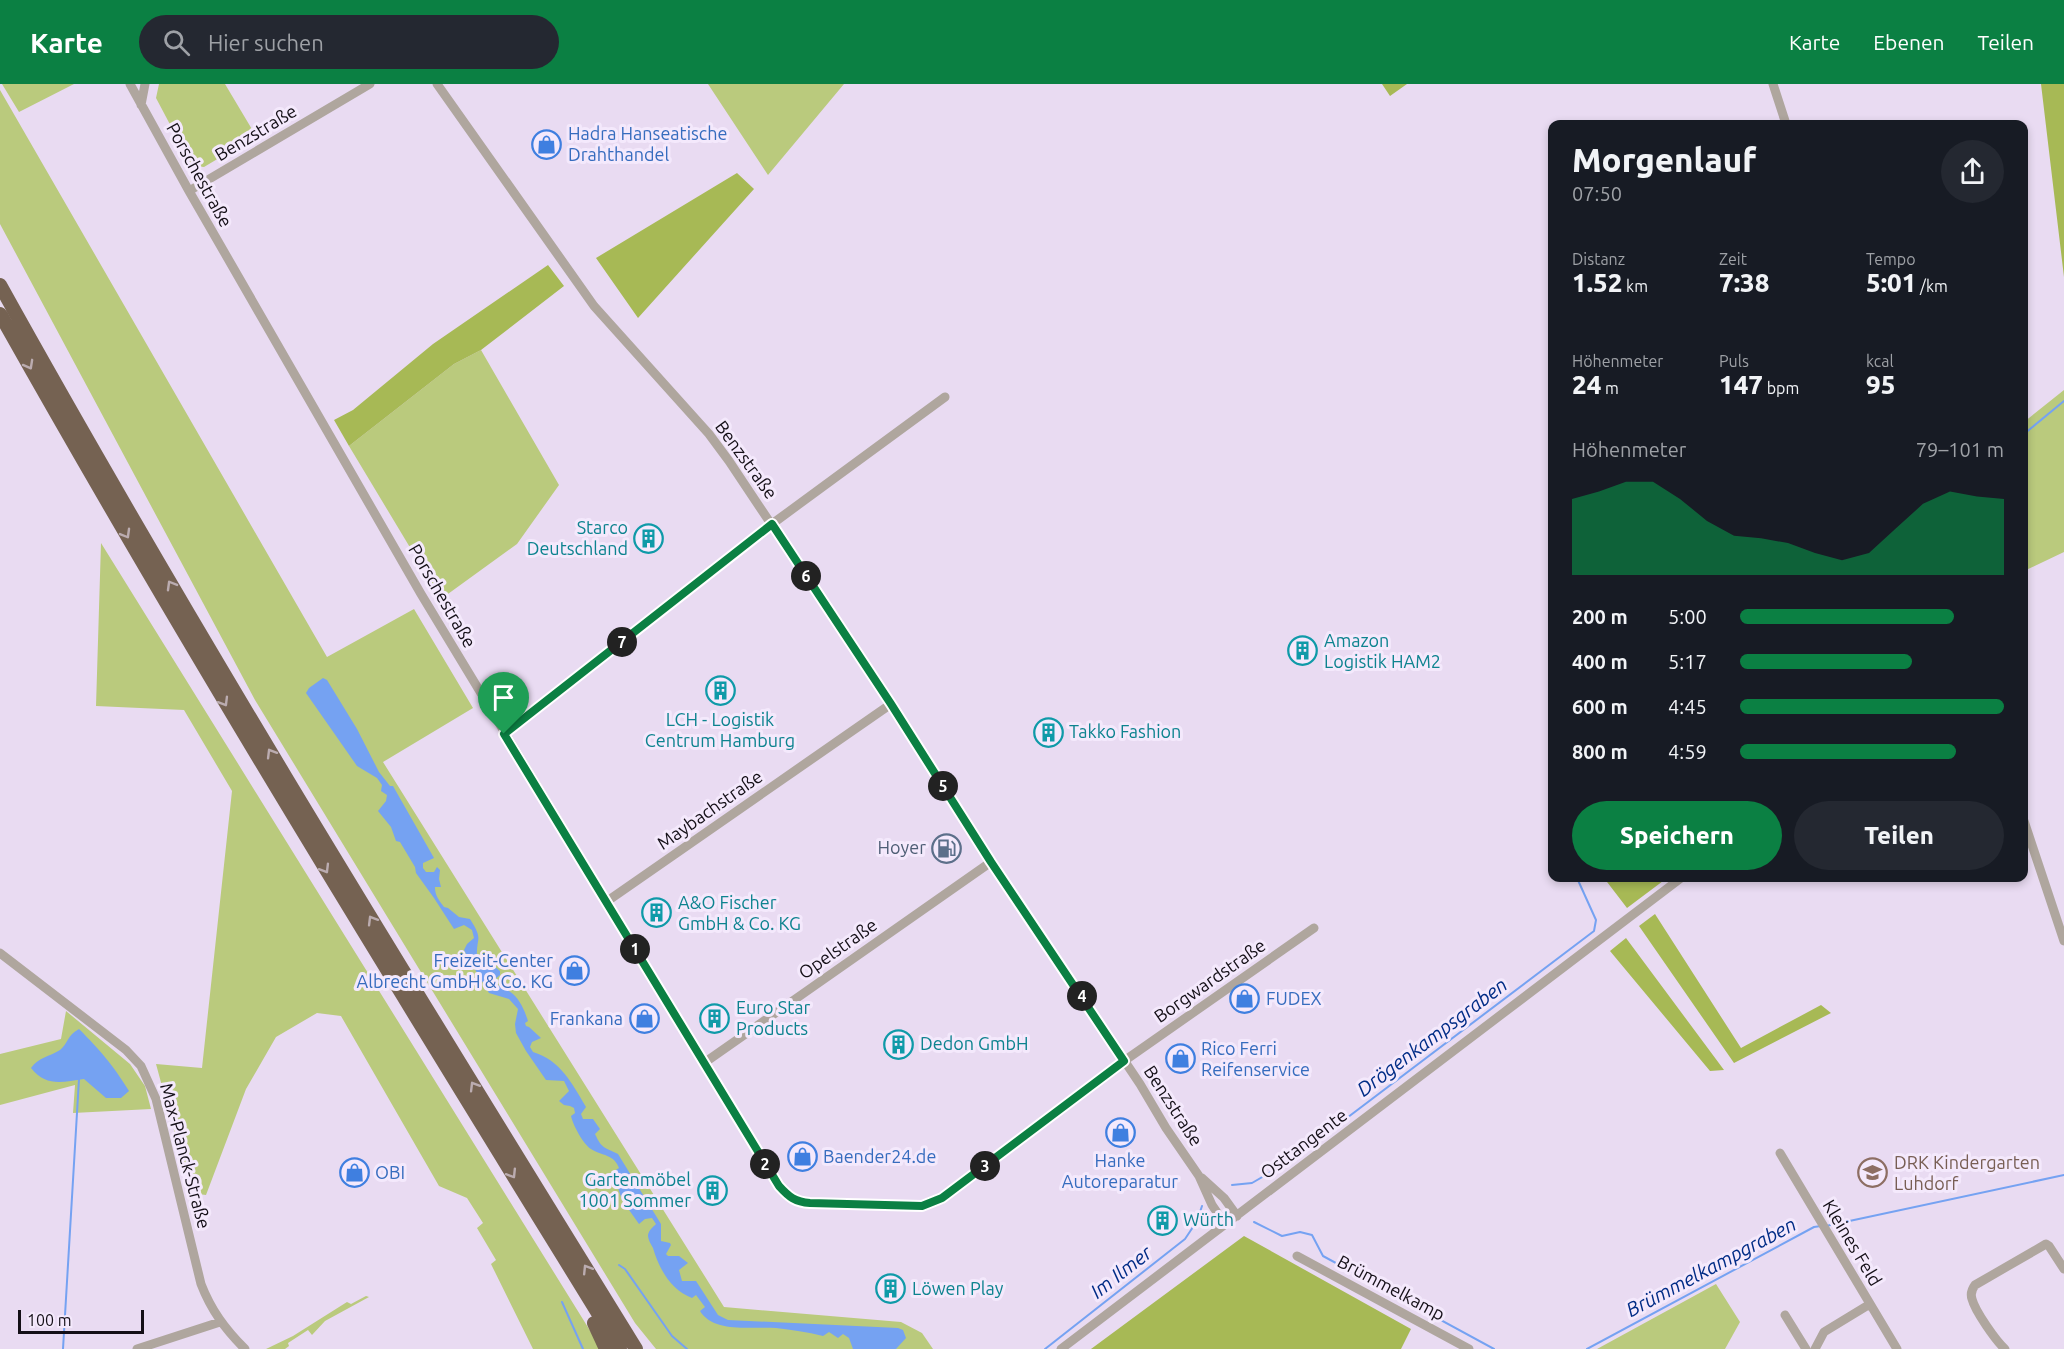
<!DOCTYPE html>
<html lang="de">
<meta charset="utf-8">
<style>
body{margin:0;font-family:Ubuntu,sans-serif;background:#242831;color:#f1f3f6;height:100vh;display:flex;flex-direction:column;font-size:22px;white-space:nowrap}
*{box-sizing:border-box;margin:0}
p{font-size:20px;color:#9ea1a6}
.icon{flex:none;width:33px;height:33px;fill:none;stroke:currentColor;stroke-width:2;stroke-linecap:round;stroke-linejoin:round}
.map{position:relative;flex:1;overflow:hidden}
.sheet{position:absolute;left:1548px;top:36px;width:480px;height:762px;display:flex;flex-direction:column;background:#171b24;border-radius:12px;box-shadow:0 3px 9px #0003}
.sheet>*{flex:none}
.scale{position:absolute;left:18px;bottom:15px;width:126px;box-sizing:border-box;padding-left:6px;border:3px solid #140f17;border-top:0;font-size:16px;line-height:21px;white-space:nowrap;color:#140f17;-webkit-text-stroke:4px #f4e9fc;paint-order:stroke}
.pin{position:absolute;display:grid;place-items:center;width:51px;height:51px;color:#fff;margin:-62px -26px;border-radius:50% 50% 50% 0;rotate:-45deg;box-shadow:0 0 6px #0007}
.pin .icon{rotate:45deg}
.km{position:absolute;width:30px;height:30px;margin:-15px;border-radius:50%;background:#222;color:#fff;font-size:16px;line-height:30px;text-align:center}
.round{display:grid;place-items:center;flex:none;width:63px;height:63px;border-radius:32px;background:#242831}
.headline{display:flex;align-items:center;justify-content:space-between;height:102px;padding:0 24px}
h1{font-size:33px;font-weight:800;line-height:45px}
.stats{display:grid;grid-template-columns:repeat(3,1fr);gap:9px;height:102px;padding:6px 24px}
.stats div{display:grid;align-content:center}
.stats b{font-size:26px;font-weight:800}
.stats small{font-size:16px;font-weight:400}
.stats p{font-size:16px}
.chart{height:168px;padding:12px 24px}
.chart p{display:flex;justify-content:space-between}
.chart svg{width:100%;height:108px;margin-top:6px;fill:#0b8043;opacity:.7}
.action{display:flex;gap:12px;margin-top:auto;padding:12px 24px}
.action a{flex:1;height:69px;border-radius:36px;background:#0b8043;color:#fff;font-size:24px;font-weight:800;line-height:69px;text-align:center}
.action a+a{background:#242831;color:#f1f3f6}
ul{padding:0 24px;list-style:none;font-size:20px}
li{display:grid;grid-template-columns:96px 72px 1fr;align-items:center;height:45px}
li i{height:15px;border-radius:8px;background:#0b8043}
header{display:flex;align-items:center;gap:36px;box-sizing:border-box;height:84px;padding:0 30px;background:#0b8043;color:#fff}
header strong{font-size:28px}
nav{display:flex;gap:33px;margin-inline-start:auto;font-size:21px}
.search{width:420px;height:54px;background:#242831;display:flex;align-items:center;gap:15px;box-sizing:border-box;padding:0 21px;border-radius:33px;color:#9ea1a6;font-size:22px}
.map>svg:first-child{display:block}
.green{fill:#baca7d}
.forest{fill:#a7b955}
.water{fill:#75a2f2}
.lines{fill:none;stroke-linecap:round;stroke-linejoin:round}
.stream{stroke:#75a2f2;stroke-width:2}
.minor{stroke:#afa69e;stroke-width:9}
.highway{stroke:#756252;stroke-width:14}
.oneway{stroke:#bbacb0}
.route-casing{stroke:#fff;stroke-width:12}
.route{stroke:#0b8043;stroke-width:8}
.labels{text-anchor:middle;stroke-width:6;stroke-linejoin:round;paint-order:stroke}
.street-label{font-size:18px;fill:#140f17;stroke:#f4e9fc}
.shop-label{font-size:18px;fill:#366cbe;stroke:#f4e9fc;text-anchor:start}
.culture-label{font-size:18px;fill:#0d838f;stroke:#f4e9fc;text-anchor:start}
.service-label{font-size:18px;fill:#4e5e75;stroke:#f4e9fc;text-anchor:end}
.education-label{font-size:18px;fill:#785e54;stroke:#f4e9fc;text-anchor:start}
.water-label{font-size:20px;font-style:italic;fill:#002c86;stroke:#f4e9fc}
</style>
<header>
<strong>Karte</strong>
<div class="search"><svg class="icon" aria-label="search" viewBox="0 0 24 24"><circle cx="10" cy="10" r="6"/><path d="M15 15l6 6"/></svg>Hier suchen</div>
<nav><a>Karte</a><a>Ebenen</a><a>Teilen</a></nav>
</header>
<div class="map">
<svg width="2064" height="1265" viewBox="0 0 2064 1265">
<rect width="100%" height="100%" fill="#e9dbf2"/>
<!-- green -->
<path class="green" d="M2 0H74L19 28Z
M159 0H225L256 52 204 83 192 82 156 14Z
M708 0H844L768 91Z
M0 6 327 573 414 525 473 624 383 678 724 1223 901 1238 922 1249 933 1265H656L635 1239 255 616 0 140Z
M481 266 559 401 517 460 441 515 349 362 454 280Z
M2064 306V468L2024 487V338Z
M101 459 594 1253 600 1265H533L491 1180 496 1176 477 1144 483 1139 467 1114 439 1102 341 932 317 929 276 953 246 1005 206 1111 191 1109 156 980 202 984 232 707 184 626 96 622Z
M66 927 130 980 145 1002 151 1025 73 1029 75 1001 0 1021V970L61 955Z
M1716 1200 1740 1238 1725 1265H1597Z
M366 1212 369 1213 325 1237 312 1251 308 1246 288 1259 289 1262 285 1265H266L293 1252 347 1218 351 1220Z"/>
<!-- forest -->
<path class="forest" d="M1382 0H1407L1390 12Z
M2041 0H2064V193Z
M737 89 754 105 638 234 596 174Z
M548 181 564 202 481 266 454 280 349 362 334 336 353 326 433 260Z
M1604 794H1636L1639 798 1645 794H1667L1627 824Z
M1655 830 1741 964 1821 921 1831 929 1734 979 1639 842Z
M1626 854 1724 986 1710 987 1610 867Z
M1244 1152 1411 1245 1401 1265H1091Z"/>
<!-- water -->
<path class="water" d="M323 594 327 596 357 645 379 688 390 702H393L434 774 423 779V784L426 788H434L437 783 440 786 439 795 441 803H435C435 812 439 816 444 823L448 824 459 833 470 835C484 857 476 852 477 874L485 883 494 882 500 887V891L494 896C501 907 506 903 513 910 521 917 525 928 528 937L525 939 526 942 529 943 541 954 532 958 530 963 533 968C560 976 572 999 586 1023L581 1030 583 1035H593L600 1045 595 1050C602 1065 604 1063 618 1070L661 1140V1157L670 1159 671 1161 666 1170 668 1172H679L688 1179 679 1186 682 1197H696L718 1231 728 1236 898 1244 903 1246 906 1254 896 1265H853L849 1254 843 1250 838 1254 829 1248 823 1252C807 1248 792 1246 776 1244 753 1242 714 1250 700 1227L705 1223 696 1211 692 1214C671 1206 659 1185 653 1164 651 1160 648 1156 648 1151 649 1146 653 1143 656 1140L652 1134 645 1135 639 1140 622 1116 616 1098H611L606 1092 619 1084C614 1070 602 1072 591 1065 583 1060 573 1041 571 1032L575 1029 574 1024 570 1022 564 1021 559 1017 569 1007 564 997 546 996 526 967 516 949 515 940 518 925 509 915 489 909 467 872 464 866 467 860 474 854 472 846 464 841 454 845 434 814 416 789 415 783 400 758 396 757 391 743 378 727 386 717 387 711 381 707 382 701 377 694 357 682 306 609 309 604Z
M79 945C100 966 113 981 129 1007L121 1014H106L84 995C62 998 46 1003 31 984 39 973 49 973 60 966 68 960 67 951 79 945Z"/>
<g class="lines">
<!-- stream -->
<path class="stream" d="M2024 350 2064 317
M1232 1101 1252 1099 1290 1077 1594 847 1596 836 1577 794
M1254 1138 1282 1152 1300 1148 1312 1151 1323 1172 1494 1265
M1826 1142 2064 1091
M619 1181 625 1185 672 1252 687 1265
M562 1218 583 1265
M63 1265 79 995
M1045 1265 1185 1155 1197 1137 1202 1122
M1587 1265 1814 1143 1821 1142"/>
<!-- minor -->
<path class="minor" d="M130 0 189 107 421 510 779 1102C789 1114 795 1117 810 1119L922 1122 942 1115 1124 977 1314 844
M437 0 594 222 709 350 729 377 891 620 991 778 1140 1000 1166 1044 1199 1092 1212 1121 1225 1140
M1773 0 1786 40
M141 21 145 0
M189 107 370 0
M504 650 772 440 945 313
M2024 737 2064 857
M606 818 891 620
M0 869 126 966 141 982 156 1015 201 1200C211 1226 225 1245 245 1265
M704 979 991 778
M1780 1069 1897 1265
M1202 1094 1224 1114 1237 1132
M1297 1172 1469 1265
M1785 1231 1806 1265
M137 1265 220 1238
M1061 1265 1681 794
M1815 1265 1824 1248 1870 1220
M2005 1265C1996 1257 1975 1227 1972 1215 1970 1209 1972 1205 1975 1201L2046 1160 2049 1162 2064 1185"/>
<!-- highway -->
<path class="highway" d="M0 201C201 563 419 913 636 1265
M0 230C197 581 409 922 620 1265
M594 1239 606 1265"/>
</g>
<!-- one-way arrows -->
<defs><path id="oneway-chevron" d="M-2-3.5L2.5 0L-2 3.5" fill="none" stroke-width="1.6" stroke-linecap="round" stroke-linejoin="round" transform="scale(1.5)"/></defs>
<g class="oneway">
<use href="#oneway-chevron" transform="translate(29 281) rotate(61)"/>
<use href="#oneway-chevron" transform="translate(126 450) rotate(60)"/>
<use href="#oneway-chevron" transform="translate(171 501) rotate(-120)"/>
<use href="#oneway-chevron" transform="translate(224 618) rotate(59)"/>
<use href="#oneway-chevron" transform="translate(271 669) rotate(-121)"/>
<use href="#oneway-chevron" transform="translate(325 785) rotate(59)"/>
<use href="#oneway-chevron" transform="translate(372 836) rotate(-121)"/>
<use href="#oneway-chevron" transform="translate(474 1002) rotate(-121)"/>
<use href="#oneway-chevron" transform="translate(512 1090) rotate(58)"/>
<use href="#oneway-chevron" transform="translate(587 1185) rotate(-122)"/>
</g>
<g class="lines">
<defs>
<path id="route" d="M772 440 891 620 991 778 1124 977 942 1114 922 1122 810 1119C795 1118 789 1113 779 1102L504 650Z"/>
</defs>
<!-- route casing -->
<use href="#route" class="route-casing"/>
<!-- route -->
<use href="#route" class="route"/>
</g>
<!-- icons -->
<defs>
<symbol id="shop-ring" viewBox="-11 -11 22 22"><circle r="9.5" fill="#f4e9fc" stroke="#3f7fe0" stroke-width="1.5"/><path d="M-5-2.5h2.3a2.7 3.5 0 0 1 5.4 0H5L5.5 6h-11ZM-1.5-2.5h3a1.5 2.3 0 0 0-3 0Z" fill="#3f7fe0"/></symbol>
<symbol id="building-ring" viewBox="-11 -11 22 22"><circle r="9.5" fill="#f4e9fc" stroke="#0f9aa8" stroke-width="1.5"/><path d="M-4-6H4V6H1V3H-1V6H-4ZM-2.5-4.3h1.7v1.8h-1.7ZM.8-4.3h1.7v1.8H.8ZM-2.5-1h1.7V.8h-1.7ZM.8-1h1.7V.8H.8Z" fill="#0f9aa8"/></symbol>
<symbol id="fuel-ring" viewBox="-11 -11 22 22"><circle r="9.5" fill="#f4e9fc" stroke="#5c6f8a" stroke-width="1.5"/><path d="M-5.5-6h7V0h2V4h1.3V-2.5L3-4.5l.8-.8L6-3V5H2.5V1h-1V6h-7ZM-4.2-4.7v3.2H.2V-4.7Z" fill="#5c6f8a"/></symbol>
<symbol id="school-ring" viewBox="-11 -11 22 22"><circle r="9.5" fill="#f4e9fc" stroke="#8d6e63" stroke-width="1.5"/><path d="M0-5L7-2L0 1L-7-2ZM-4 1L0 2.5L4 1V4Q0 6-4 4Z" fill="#8d6e63"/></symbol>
</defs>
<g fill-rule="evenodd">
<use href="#shop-ring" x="530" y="44" width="33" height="33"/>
<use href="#building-ring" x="632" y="438" width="33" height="33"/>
<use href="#building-ring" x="1286" y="550" width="33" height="33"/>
<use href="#building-ring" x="704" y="590" width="33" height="33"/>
<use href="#building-ring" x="1032" y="632" width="33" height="33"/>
<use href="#fuel-ring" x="930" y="748" width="33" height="33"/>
<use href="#building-ring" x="640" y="812" width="33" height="33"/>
<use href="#shop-ring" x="558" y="870" width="33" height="33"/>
<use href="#shop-ring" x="1228" y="898" width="33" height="33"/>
<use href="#building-ring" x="698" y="918" width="33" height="33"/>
<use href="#shop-ring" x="628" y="918" width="33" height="33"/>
<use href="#building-ring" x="882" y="944" width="33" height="33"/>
<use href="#shop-ring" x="1164" y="958" width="33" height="33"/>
<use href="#shop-ring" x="1104" y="1032" width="33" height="33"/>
<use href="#shop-ring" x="786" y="1056" width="33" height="33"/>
<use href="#shop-ring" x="338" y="1072" width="33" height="33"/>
<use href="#school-ring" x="1856" y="1072" width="33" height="33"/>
<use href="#building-ring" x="696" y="1090" width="33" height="33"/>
<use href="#building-ring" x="1146" y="1120" width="33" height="33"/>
<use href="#building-ring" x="874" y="1188" width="33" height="33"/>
</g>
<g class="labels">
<!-- street labels -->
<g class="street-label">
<text transform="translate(256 49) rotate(-31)" y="6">Benzstraße</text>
<text transform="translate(199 91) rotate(61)" y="6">Porschestraße</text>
<text transform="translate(746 376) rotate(54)" y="6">Benzstraße</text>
<text transform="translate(442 512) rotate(60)" y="6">Porschestraße</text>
<text transform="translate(710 726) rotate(-35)" y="6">Maybachstraße</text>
<text transform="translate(838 865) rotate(-35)" y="6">Opelstraße</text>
<text transform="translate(1210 897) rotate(-35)" y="6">Borgwardstraße</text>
<text transform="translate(1173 1022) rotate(57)" y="6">Benzstraße</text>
<text transform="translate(1304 1060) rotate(-37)" y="6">Osttangente</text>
<text transform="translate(185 1072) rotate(75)" y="6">Max-Planck-Straße</text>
<text transform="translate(1852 1159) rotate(59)" y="6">Kleines Feld</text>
<text transform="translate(1391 1204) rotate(28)" y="6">Brümmelkamp</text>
</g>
<!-- shop labels -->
<g class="shop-label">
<text x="568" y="56">Hadra Hanseatische<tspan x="568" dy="21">Drahthandel</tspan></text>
<text x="553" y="883" text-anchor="end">Freizeit-Center<tspan x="553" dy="21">Albrecht GmbH &amp; Co. KG</tspan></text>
<text x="1266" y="921">FUDEX</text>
<text x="623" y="941" text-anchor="end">Frankana</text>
<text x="1201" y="971">Rico Ferri<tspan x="1201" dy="21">Reifenservice</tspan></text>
<text x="823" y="1079">Baender24.de</text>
<text x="1120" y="1083" text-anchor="middle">Hanke<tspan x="1120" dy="21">Autoreparatur</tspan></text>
<text x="375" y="1095">OBI</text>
</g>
<!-- culture labels -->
<g class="culture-label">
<text x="628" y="450" text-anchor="end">Starco<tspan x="628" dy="21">Deutschland</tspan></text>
<text x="1324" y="563">Amazon<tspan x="1324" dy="21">Logistik HAM2</tspan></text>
<text x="720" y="642" text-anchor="middle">LCH - Logistik<tspan x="720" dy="21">Centrum Hamburg</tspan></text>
<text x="1069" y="654">Takko Fashion</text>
<text x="678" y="825">A&amp;O Fischer<tspan x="678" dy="21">GmbH &amp; Co. KG</tspan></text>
<text x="736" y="930">Euro Star<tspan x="736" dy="21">Products</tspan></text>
<text x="920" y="966">Dedon GmbH</text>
<text x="691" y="1102" text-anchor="end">Gartenmöbel<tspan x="691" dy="21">1001 Sommer</tspan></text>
<text x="1183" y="1142">Würth</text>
<text x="912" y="1211">Löwen Play</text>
</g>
<!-- service labels -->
<g class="service-label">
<text x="926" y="770">Hoyer</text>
</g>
<!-- education labels -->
<g class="education-label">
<text x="1894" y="1085">DRK Kindergarten<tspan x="1894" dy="21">Luhdorf</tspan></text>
</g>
<!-- water labels -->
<g class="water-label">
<text transform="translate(1432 953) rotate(-37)" y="7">Drögenkampsgraben</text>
<text transform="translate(1711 1183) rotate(-28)" y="7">Brümmelkampgraben</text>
<text transform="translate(1121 1188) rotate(-38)" y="7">Im Ilmer</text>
</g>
</g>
</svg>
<div class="scale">100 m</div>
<div class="pin" style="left:504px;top:650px;background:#1e9e55"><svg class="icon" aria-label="arrive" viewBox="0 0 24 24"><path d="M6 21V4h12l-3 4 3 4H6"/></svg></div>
<b class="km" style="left:635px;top:865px">1</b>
<b class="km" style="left:765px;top:1080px">2</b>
<b class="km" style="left:985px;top:1082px">3</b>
<b class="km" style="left:1082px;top:912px">4</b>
<b class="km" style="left:943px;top:702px">5</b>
<b class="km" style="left:806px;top:492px">6</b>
<b class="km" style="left:622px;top:558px">7</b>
<section class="sheet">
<div class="headline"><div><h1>Morgenlauf</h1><p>07:50</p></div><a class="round"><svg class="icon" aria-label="share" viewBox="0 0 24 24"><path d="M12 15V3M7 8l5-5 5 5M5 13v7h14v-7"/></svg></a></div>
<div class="stats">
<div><p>Distanz</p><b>1.52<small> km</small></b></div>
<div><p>Zeit</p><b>7:38</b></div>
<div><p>Tempo</p><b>5:01<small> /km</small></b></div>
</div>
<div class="stats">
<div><p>Höhenmeter</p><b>24<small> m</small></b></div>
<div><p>Puls</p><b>147<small> bpm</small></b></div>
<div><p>kcal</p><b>95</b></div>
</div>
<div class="chart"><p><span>Höhenmeter</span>79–101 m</p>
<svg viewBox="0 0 160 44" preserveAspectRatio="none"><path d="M0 44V13L10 10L20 6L30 6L40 13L50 22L60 28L70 29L80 31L90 35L100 38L110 35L120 25L130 15L140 10L150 12L160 13V44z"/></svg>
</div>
<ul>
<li><b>200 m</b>5:00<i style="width:81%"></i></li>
<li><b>400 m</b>5:17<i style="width:65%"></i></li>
<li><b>600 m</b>4:45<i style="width:100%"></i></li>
<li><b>800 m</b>4:59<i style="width:82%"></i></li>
</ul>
<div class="action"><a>Speichern</a><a>Teilen</a></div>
</section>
</div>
